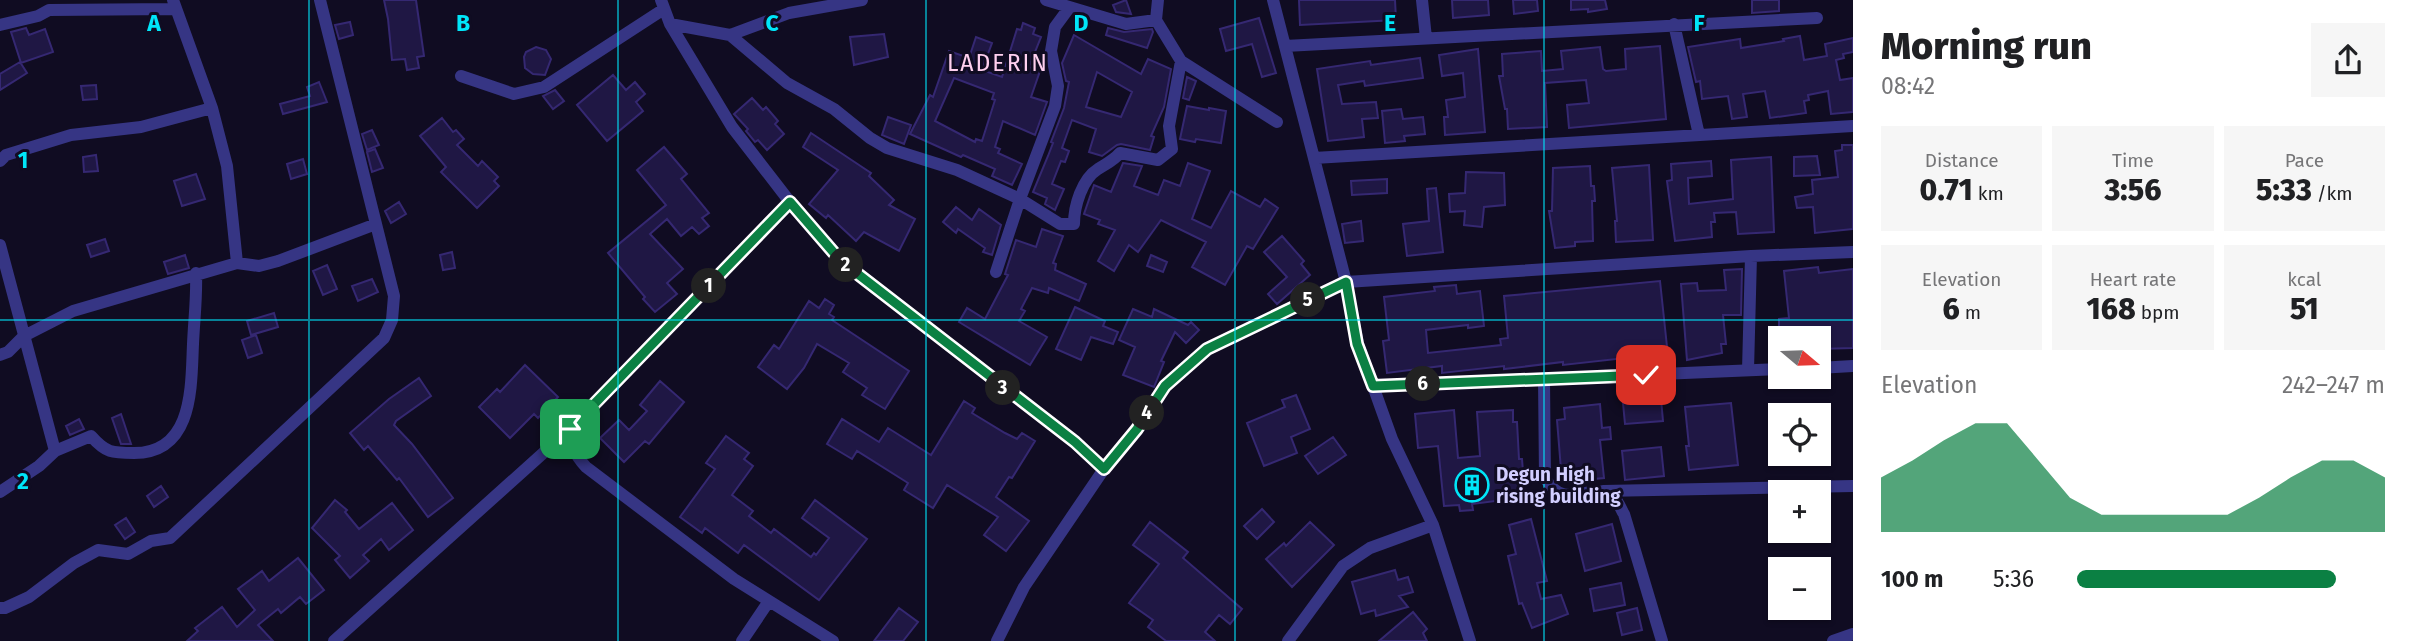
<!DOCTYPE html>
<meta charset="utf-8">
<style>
body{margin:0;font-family:"Fira Sans",sans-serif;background:#f6f6f6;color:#202124;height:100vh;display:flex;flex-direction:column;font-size:26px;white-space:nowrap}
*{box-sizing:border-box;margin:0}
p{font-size:23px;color:#757577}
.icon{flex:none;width:38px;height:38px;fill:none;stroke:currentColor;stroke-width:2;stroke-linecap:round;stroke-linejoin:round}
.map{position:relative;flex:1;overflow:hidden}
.sheet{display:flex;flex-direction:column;background:#fff;width:560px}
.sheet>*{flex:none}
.needle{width:46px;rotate:109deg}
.controls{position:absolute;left:1768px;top:326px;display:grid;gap:14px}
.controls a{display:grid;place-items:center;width:63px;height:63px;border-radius:0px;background:#fff;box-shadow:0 2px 5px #0004;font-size:35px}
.pin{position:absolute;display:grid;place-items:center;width:60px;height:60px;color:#fff;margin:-30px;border-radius:14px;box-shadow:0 4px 10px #0006}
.km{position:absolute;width:35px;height:35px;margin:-18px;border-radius:50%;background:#222;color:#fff;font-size:19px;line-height:35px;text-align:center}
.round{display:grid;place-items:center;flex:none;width:74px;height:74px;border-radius:0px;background:#f6f6f6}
.head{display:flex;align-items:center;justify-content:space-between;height:119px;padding:0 28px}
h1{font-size:38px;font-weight:800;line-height:52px}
.figures{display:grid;grid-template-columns:repeat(3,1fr);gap:10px;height:119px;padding:7px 28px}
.figures div{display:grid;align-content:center;border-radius:0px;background:#f6f6f6;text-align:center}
.figures b{font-size:30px;font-weight:800}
.figures small{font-size:19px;font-weight:400}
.figures p{font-size:19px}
.chart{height:196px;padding:14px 28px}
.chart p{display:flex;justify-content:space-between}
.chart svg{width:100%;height:126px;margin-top:7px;fill:#0b8043;opacity:.7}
ul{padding:0 28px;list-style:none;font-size:23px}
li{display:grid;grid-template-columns:112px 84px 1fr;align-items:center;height:52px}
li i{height:18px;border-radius:9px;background:#0b8043}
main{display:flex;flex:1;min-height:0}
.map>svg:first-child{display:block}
.building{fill:#1f1744;stroke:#352872;stroke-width:2;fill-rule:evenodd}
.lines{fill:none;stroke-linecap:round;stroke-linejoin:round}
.street{stroke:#363584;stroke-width:12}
.route-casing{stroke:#fff;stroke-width:14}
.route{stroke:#0b8043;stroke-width:9}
.grid{fill:none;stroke:#00e6f9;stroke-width:2;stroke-opacity:0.55}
.labels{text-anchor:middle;stroke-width:6;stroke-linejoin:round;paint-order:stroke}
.poi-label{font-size:19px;font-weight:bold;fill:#d2ceff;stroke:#100c22;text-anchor:start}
.quarter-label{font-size:23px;letter-spacing:2px;fill:#ffd0ef;stroke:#100c22}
.grid-label{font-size:23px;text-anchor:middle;font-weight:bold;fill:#00e6f9;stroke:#100c22;stroke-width:6;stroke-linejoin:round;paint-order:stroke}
</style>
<main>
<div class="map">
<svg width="1853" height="641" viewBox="0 0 1853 641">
<rect width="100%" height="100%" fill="#100c22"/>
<!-- building -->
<path class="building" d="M384 0H416L424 56 417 57 419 68 407 70 405 59 392 60 388 19Z
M1126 0 1131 14 1116 12 1113 5Z
M1299 0H1395L1396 20 1300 25Z
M1452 0H1488L1489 15 1453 18Z
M1513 0H1537L1538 11 1514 14Z
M1571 0H1605L1607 9 1588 12V9L1571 10Z
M1752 0H1779V11L1752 13Z
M1259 18 1276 73 1262 77 1252 44 1226 51 1220 29Z
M350 22 353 35 339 39 335 25Z
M1023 23 1035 28 1033 34 1041 37 1029 67 1040 71 1031 97 1047 102 1035 135 1003 121 995 147 1000 149 998 153 1022 164 1012 185 992 176 995 169 963 155 961 157 910 134 930 95 933 97 949 51 969 58 976 37 992 43 982 70 1002 77 1017 29 1021 30ZM954 78 994 93 992 99 995 100 982 141 976 139 975 142 935 121Z
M26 28 29 35 45 29 53 52 21 63 11 32Z
M1108 28 1124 32 1152 29 1153 32 1147 48 1106 35Z
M884 34 888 57 854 65 850 37Z
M1074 35 1141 74 1148 59 1171 69 1164 107 1151 136 1154 137 1150 150 1121 144 1117 145 1102 156 1089 152 1096 129 1072 120 1062 148 1069 151 1065 162 1061 161 1052 184 1064 189 1055 210 1045 204 1047 198 1033 192 1048 156 1053 143 1051 142 1064 108 1069 82 1066 81 1062 63ZM1097 72 1132 92 1121 117 1086 107Z
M1800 36 1804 60 1827 56 1825 44 1853 38V52L1843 54 1844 58 1836 60 1840 80 1853 78V112L1831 114 1828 91 1808 95 1809 100 1804 101 1806 113 1770 118 1765 91 1743 94 1747 117 1732 119 1728 96 1702 99 1700 81 1696 82 1688 47 1740 39 1741 48 1784 41 1783 39Z
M1660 46 1666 119 1569 128 1567 105 1589 103 1586 80 1545 83 1547 127 1508 129 1507 109H1505L1499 76H1503L1502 54 1541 51 1542 71 1563 69 1561 51 1600 47 1603 69 1606 71 1626 69 1625 49Z
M536 47 546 50 551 59 545 75 533 74 525 68 524 57 526 52Z
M1478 49 1485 132 1445 135 1444 117H1448L1446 100 1465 97 1463 73 1442 76 1439 55Z
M1420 58 1423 78 1365 86 1364 81 1338 85 1342 104 1376 102 1378 118 1362 119 1364 137 1328 141 1317 69 1370 61 1371 65Z
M20 62 27 73 0 90V74Z
M613 75 626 90 635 82 645 94 636 102 643 111 607 141 577 105Z
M1187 77 1196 81 1189 100 1183 98Z
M319 82 327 102 283 114 280 104 310 96 307 87Z
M96 85 97 99 83 100 81 86Z
M555 90 564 101 553 109 543 96Z
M752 98 763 110 766 107 778 121 775 124 784 134 767 150 758 140 755 142 746 131 748 129 734 114Z
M1187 106 1209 110V108L1226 111 1221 143 1196 139 1195 142 1180 139Z
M1401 109 1403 119 1423 117 1425 134 1404 136 1405 141 1385 143 1382 111Z
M888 117 911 125 904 144 882 135Z
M442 118 453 132 456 130 464 139 457 145 478 166 482 161 498 177 494 181 499 186 477 208 441 172 446 167 420 136Z
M372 130 379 145 367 150 362 134Z
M811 133 871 173 869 176 894 200 889 205 915 219 899 251 864 232 856 241 828 215 826 218 809 204 838 170 803 147Z
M1842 145H1853V229L1815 233 1813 207 1797 208 1795 197 1813 194 1812 180 1838 177 1835 151 1842 150Z
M664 147 687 174 681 179 709 213 702 218 709 226 699 234 692 227 681 236 667 219 650 234 683 269 667 283 677 294 655 312 643 299 645 297 608 253 666 205 637 170Z
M375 149 383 168 372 172 367 152Z
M96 155 98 171 84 172 83 157Z
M1817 156 1820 175 1794 176V157Z
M1771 157 1774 232 1738 234 1736 212 1714 213 1715 222H1711L1712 237 1675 241 1667 181 1672 180 1671 164 1711 161 1712 176 1688 178 1689 204 1733 199 1731 160Z
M303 159 307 174 291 179 287 164Z
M1123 163 1142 166 1134 186 1158 195 1164 180 1180 186 1188 163 1210 171 1192 219 1211 228 1231 191 1260 207 1265 199 1278 208 1253 249 1247 246 1225 285 1192 267 1206 242 1161 220 1138 252 1129 245 1114 271 1098 261 1115 230 1098 224 1100 220 1084 214 1094 185 1111 192Z
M1649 165 1653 240 1616 242 1615 221H1617L1612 168Z
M1590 166 1591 186H1594L1595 201H1592L1593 241 1575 242V246L1555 248 1549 211H1552L1553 168Z
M1466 172 1504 173 1505 205 1484 207 1482 227 1464 225 1465 211 1450 212 1449 194 1465 193Z
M196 174 205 199 182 206 174 181Z
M1387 179V193L1352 195 1351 181Z
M1436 188 1443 252 1407 256 1403 224 1429 221 1427 189Z
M399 202 406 214 391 223 385 211Z
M956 207 972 220 979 209 1001 225 992 255 983 252 985 248 958 229 956 233 943 222Z
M1361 221 1363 241 1345 243 1342 224Z
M1042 229 1063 236 1053 263 1056 264 1055 270 1086 284 1079 301 1049 288 1048 293 1032 288 1021 309 1025 311 1019 321 1047 337 1030 365 959 322 967 308 985 319 1008 275 1005 274 1016 240 1036 247Z
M1282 236 1304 261 1301 264 1310 275 1277 304 1268 294 1287 277 1264 252Z
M105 239 109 251 91 257 87 245Z
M452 252 455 268 443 270 440 255Z
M185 255 189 268 168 274 164 262Z
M1151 255 1167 262 1163 272 1147 266Z
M327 265 337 289 323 295 313 271Z
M1818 267 1819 273 1853 269V348L1818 349V338H1779V319L1789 318 1784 271Z
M1742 269 1741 315H1723L1726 344H1721L1722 353 1687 360 1681 284 1697 283 1698 291 1726 290 1724 270Z
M372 279 378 292 358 301 352 286Z
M1660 281 1668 356 1626 361 1625 358 1563 365V362L1504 369V366L1442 373V366L1387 373 1383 341 1389 340 1384 297 1435 291 1434 287 1456 285 1457 294 1480 291 1484 326 1468 328V325L1426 330 1428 353 1501 345 1500 339 1508 338 1504 296Z
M825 299 834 305 829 314 834 317 832 320 909 371 885 409 862 395 867 388 843 372 849 363 817 344 804 368 787 389 758 367 774 345 779 349 809 301 819 308Z
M1075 307 1105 321 1103 326 1118 332 1113 344 1091 337 1081 360 1056 349Z
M1133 309 1152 317 1154 309 1188 325 1191 322 1199 330 1186 343 1175 332 1161 361 1164 362 1154 387 1123 375 1135 347 1119 340Z
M274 313 278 327 251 335 247 321Z
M256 335 262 353 248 358 242 340Z
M525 365 558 397 538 418 534 414 510 438 479 407 497 389 500 392Z
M419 378 431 396 396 421 394 425 412 444 453 498 428 517 399 478 397 480 368 446 364 450 350 433 389 399Z
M660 381 684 402 649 444 645 441 624 462 600 438 619 420 629 430 647 411 640 405Z
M1296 395 1310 429 1291 437 1297 453 1264 466 1247 423 1285 407 1282 400Z
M1661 399 1663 421 1625 424 1623 403Z
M964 401 975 408 972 413 1005 433 1017 439 1022 433 1035 441 1012 478 1009 477 996 497 1029 521 1006 551 984 535 998 517 947 485 933 508 904 490 908 483 857 451 852 459 827 444 842 419 879 442 888 428 931 455Z
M1731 403 1738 465 1689 470 1686 446H1689L1685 407Z
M1600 404 1602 428 1610 427 1611 439 1600 440 1604 478 1562 482 1557 420 1565 419 1564 408Z
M1454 410 1458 458 1480 456 1477 412 1513 410V422H1517L1519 459H1522L1525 497 1472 504 1473 510 1460 511 1459 505 1444 506 1438 446 1418 448 1415 414Z
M121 414 131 444H121L112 418Z
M79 419 84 429 70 435 66 426Z
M726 436 749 453 744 459 753 466 732 495 753 511 749 516 771 533 774 529 811 557 814 553 816 555 829 538 802 518 815 500 867 539 819 600 744 545 738 553 705 528 702 533 680 517 715 469 706 463Z
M1333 437 1346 455 1318 474 1305 456Z
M1661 447 1664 476 1625 480 1622 451Z
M161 486 168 497 154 507 147 496Z
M335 500 347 510 345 512 359 529 392 503 413 530 389 550 381 539 363 555 369 561 350 578 335 560 340 556 312 528Z
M1262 509 1274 522 1257 539 1244 526Z
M126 518 135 532 125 539 115 525Z
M1531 519 1547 581 1537 583 1541 599 1561 595 1568 614 1532 628 1522 603 1519 604 1508 556 1516 554 1509 525Z
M1150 522 1188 552 1183 558 1242 609 1230 624 1219 615 1205 632 1215 641H1166L1148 627 1153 620 1129 603 1159 564 1133 545Z
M1310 522 1334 545 1292 587 1266 559 1284 543 1286 546Z
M1612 524 1621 561 1585 571 1576 534Z
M298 558 324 590 306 604 300 597 281 613 278 609 258 625 273 641H187L198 631 195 628 222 607 237 627 255 610 238 589 262 571 269 581Z
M1395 570 1398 580 1408 577 1413 592 1399 596 1408 607 1376 616 1375 610 1361 614 1352 582Z
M1621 583 1625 605 1594 611 1590 589Z
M899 608 918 622 903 641H874Z
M1637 608 1642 630 1622 635 1617 613Z
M1413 612 1427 629 1423 633 1427 641H1379Z"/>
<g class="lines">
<!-- street -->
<path class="street" d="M173 0 212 108 227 166 237 263
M661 0 670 24 732 127 790 202 841 261 1075 442 1104 469 1024 587 997 641
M1046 0 1126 24 1156 20
M1158 0 1156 20 1181 61 1277 122
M1273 0 1346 282 1358 344 1392 439 1433 525 1470 641
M1422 0 1426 38
M670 24 730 35 789 13 862 0
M1674 24 1699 135
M0 25 38 16 49 10 174 9
M730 35 787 83 834 109 870 138 887 148 957 170 1020 199 1060 224H1074C1074 206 1082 179 1098 169 1107 163 1113 161 1120 153L1158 160 1172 149 1169 126 1181 61
M1285 46 1817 18
M461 76 514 94 544 87 664 9
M1314 158 1853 126
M0 161 6 155 71 135 141 127 212 108
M0 245 55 451
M996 272 1020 199 1055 106 1058 86 1051 51 1055 27 1069 8
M0 355 8 352 24 336 73 311 237 263 259 266 278 261 376 224
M1818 368 1853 366
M1748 370 1751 256
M1544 379 1545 478C1567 515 1591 477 1615 499 1619 502 1621 510 1624 514L1662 641
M1373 386 1780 369
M570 429C571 446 575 455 586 467L734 579 833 641
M1104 469 1137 429 1165 386 1207 349 1346 282 1751 256 1853 252
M1603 491 1853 486
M0 492 39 466 55 451 91 436C106 453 112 453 134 453 194 453 191 386 193 344 194 320 197 297 196 273
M0 608H5L29 597 74 563 98 550 128 554 151 541 170 538 384 338 392 320 394 296 320 0
M334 641 570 429 790 202
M742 641 769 601
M1288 641 1343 566 1370 548 1433 525
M1833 641 1853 634"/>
</g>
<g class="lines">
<defs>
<path id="route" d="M570 429 790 202 841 261 1075 442 1104 469 1137 429 1165 386 1207 349 1346 282 1357 344 1373 386 1646 375"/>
</defs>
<!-- route casing -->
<use href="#route" class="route-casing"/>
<!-- route -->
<use href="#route" class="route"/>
</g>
<!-- grid -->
<path class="grid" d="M309 0V641M618 0V641M926 0V641M1235 0V641M1544 0V641M0 320H1853"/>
<!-- icons -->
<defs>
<symbol id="building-ring" viewBox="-11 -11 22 22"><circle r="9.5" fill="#100c22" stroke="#00e6f9" stroke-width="1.5"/><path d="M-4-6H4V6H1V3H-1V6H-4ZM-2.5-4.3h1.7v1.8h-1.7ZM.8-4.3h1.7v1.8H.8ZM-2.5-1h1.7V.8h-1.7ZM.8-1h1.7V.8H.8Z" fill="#00e6f9"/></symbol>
</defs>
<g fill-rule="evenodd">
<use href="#building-ring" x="1453" y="466" width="38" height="38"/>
</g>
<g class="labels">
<!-- poi labels -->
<g class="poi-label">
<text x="1496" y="481">Degun High<tspan x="1496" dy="22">rising building</tspan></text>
</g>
<!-- quarter labels -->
<g class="quarter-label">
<text x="998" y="71">LADERIN</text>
</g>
</g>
<g class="grid-label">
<text x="154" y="31">A</text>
<text x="463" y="31">B</text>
<text x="772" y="31">C</text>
<text x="1081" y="31">D</text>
<text x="1390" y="31">E</text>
<text x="1699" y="31">F</text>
<text x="23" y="168">1</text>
<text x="23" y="489">2</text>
</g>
</svg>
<div class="controls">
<a><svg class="needle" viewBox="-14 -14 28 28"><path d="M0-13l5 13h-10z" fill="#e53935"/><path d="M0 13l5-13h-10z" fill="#757577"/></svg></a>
<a><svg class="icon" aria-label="locate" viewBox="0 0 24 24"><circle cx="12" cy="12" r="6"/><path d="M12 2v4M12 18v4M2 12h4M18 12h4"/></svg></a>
<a>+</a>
<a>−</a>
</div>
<div class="pin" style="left:570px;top:429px;background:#1e9e55"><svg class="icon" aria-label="arrive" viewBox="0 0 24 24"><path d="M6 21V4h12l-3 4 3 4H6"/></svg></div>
<div class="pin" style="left:1646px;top:375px;background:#d93025"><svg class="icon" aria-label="check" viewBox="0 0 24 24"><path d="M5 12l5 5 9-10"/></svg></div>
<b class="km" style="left:709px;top:286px">1</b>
<b class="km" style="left:846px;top:265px">2</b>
<b class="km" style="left:1003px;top:388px">3</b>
<b class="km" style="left:1147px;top:413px">4</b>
<b class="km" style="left:1308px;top:300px">5</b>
<b class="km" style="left:1423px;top:384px">6</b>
</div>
<section class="sheet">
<div class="head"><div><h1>Morning run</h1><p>08:42</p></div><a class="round"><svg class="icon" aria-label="share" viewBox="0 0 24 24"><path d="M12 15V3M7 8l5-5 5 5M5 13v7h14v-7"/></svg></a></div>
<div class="figures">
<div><p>Distance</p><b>0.71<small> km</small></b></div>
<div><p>Time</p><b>3:56</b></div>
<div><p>Pace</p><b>5:33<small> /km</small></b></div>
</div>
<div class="figures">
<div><p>Elevation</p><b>6<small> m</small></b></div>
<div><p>Heart rate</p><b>168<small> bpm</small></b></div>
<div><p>kcal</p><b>51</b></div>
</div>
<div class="chart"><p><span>Elevation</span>242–247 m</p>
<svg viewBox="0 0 160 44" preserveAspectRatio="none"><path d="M0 44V25L10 19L20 12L30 6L40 6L50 19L60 32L70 38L80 38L90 38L100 38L110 38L120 32L130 25L140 19L150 19L160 25V44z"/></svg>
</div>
<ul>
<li><b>100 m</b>5:36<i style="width:84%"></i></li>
</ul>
</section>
</main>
